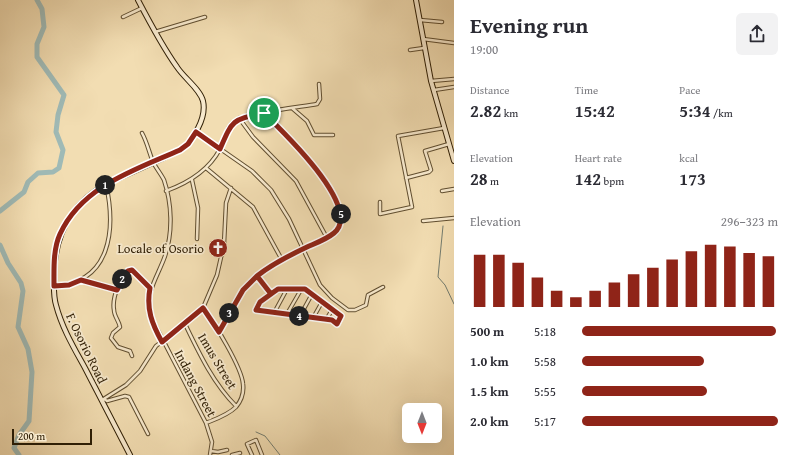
<!DOCTYPE html>
<meta charset="utf-8">
<style>
body{margin:0;font-family:"Gentium Book Plus",serif;background:#f2f2f3;color:#2b2b33;height:100vh;display:flex;flex-direction:column;font-size:15px;white-space:nowrap}
*{box-sizing:border-box;margin:0}
p{font-size:13px;color:#7c7c81}
.icon{flex:none;width:22px;height:22px;fill:none;stroke:currentColor;stroke-width:2;stroke-linecap:round;stroke-linejoin:round}
.map{position:relative;flex:1;overflow:hidden}
.sheet{display:flex;flex-direction:column;background:#fff;width:340px}
.sheet>*{flex:none}
.needle{width:26px;rotate:180deg}
.controls{position:absolute;left:402px;top:403px;display:grid;gap:8px}
.controls a{display:grid;place-items:center;width:40px;height:40px;border-radius:6px;background:#fff;box-shadow:0 4px 16px #0002;font-size:20px}
.scale{position:absolute;left:12px;bottom:10px;width:80px;box-sizing:border-box;padding-left:4px;border:2px solid #301f05;border-top:0;font-size:11px;line-height:14px;white-space:nowrap;color:#301f05;-webkit-text-stroke:3px #f7e9cd;paint-order:stroke}
.pin{position:absolute;display:grid;place-items:center;width:34px;height:34px;color:#fff;margin:-17px;border:2px solid #fff;border-radius:50%;box-shadow:0 1px 4px #0007}
.km{position:absolute;width:20px;height:20px;margin:-10px;border-radius:50%;background:#222;color:#fff;font-size:11px;line-height:20px;text-align:center}
.round{display:grid;place-items:center;flex:none;width:42px;height:42px;border-radius:6px;background:#f2f2f3}
.overview{display:flex;align-items:center;justify-content:space-between;height:68px;padding:0 16px}
h1{font-size:22px;font-weight:700;line-height:30px}
.metrics{display:grid;grid-template-columns:repeat(3,1fr);gap:6px;height:68px;padding:4px 16px}
.metrics div{display:grid;align-content:center}
.metrics b{font-size:17px;font-weight:700}
.metrics small{font-size:11px;font-weight:400}
.metrics p{font-size:11px}
.chart{height:112px;padding:8px 16px}
.chart p{display:flex;justify-content:space-between}
.chart svg{width:100%;height:72px;margin-top:4px;stroke:#8f2418;stroke-width:6}
ul{padding:0 16px;list-style:none;font-size:13px}
li{display:grid;grid-template-columns:64px 48px 1fr;align-items:center;height:30px}
li i{height:10px;border-radius:5px;background:#8f2418}
main{display:flex;flex:1;min-height:0}
.map>svg:first-child{display:block}
.lines{fill:none;stroke-linecap:round;stroke-linejoin:round}
.stream{stroke:#737c6f;stroke-width:1}
.river{stroke:#9fbab6;stroke-width:5}
.street-casing{stroke:#604e30;stroke-width:4.5}
.secondary-casing{stroke:#301f05;stroke-width:6}
.street{stroke:#f7e9cd;stroke-width:2.5}
.secondary{stroke:#f7e9cd;stroke-width:4}
.route-casing{stroke:#fff;stroke-width:8}
.route{stroke:#8f2418;stroke-width:5}
.labels{text-anchor:middle;stroke-width:3.5;stroke-linejoin:round;paint-order:stroke}
.poi-label{font-size:13px;fill:#301f05;stroke:#f7e9cd;text-anchor:end}
.street-label{font-size:13px;fill:#301f05;stroke:#f7e9cd}
</style>
<main>
<div class="map">
<svg width="454" height="455" viewBox="0 0 454 455">
<rect width="100%" height="100%" fill="#f2ddb2"/>
<filter id="stains"><feTurbulence type="fractalNoise" baseFrequency=".005" numOctaves="4"/><feColorMatrix values="0 0 0 0 .2 0 0 0 0 .09 0 0 0 0 .02 0 0 0 .5 -.17"/></filter>
<radialGradient id="worn" r=".72"><stop offset=".6" stop-color="#630" stop-opacity="0"/><stop offset="1" stop-color="#630" stop-opacity=".3"/></radialGradient>
<g class="lines">
<!-- stream -->
<path class="stream" d="M443 226 438 277 445 285 454 304
M256 432 265 436 280 455"/>
<!-- river -->
<path class="river" d="M0 211 24 192 28 182 38 173 53 172 59 168 63 150 56 132 58 115 64 95 37 57V44L44 27 42 9 37 0
M0 245 8 263 21 283 23 291 18 327 28 349 32 372 29 421 19 435 14 448 19 455"/>
<defs>
<path id="street" d="M123 17 142 8
M420 20 442 22
M155 32 205 17
M423 39 454 43
M410 50 424 48
M431 81 454 79
M434 90 454 87
M292 108 307 121 314 135H333
M239 118 253 137 296 181 327 238
M196 132 252 171 271 190 289 219 320 285 332 298 348 310H355L366 305 368 295 383 287
M142 133C147 142 149 152 153 162 156 168 161 174 164 180 172 204 173 232 165 256 158 276 146 291 149 313L206 423 212 442 210 455
M206 168 253 207 282 260
M406 178 429 172 431 170 425 151 449 144
M192 180 198 208 197 239
M166 191C188 183 209 170 220 149 224 140 226 127 234 122 245 113 301 107 317 104L320 99 319 84
M442 191 454 189
M380 202V214L412 207 398 136 444 128
M423 221 454 218
M257 276 271 294
M81 280 117 290
M54 286C111 283 116 230 106 184
M302 288 341 317 337 325 332 320 256 310C266 290 282 289 302 288Z
M203 308C214 322 242 368 243 384 244 392 241 401 236 407 228 415 216 419 206 423
M274 313 287 289
M287 314 302 288
M300 316 312 294
M313 318 322 302
M326 320 332 310
M185 324C199 353 213 383 236 406
M219 332C227 315 236 296 249 282 273 259 307 251 334 234 337 230 341 226 341 221 342 212 337 203 332 195 315 163 291 139 264 113
M132 356 130 351 118 347 111 338 113 333 120 327C119 321 114 316 114 310 112 299 120 272 133 270L150 288
M104 399 107 401 125 396 129 397 148 434
M102 400 126 385 140 371 156 346 185 324 203 308 217 275 224 244 226 203 231 188
M211 451 218 452 227 450
M232 455 240 453
M252 455 247 444 256 440 262 455"/>
<path id="secondary" d="M416 0 431 81 454 161
M130 455C115 426 100 397 85 368 74 348 62 328 56 305 53 295 54 284 54 274 55 235 70 204 106 184L181 150C193 140 207 118 203 101 200 89 184 78 177 67 162 46 150 23 138 0"/>
</defs>
<!-- street casing -->
<use href="#street" class="street-casing"/>
<!-- secondary casing -->
<use href="#secondary" class="secondary-casing"/>
<!-- street -->
<use href="#street" class="street"/>
<!-- secondary -->
<use href="#secondary" class="secondary"/>
</g>
<g class="lines">
<defs>
<path id="route" d="M264 113C232 120 233 119 220 149L196 132 188 144 180 150C135 170 82 186 60 234 53 249 54 269 54 286L69 285 81 280 117 290 128 271 132 270 150 288C146 309 152 324 162 342L203 308 219 332 243 290 257 276 271 294 278 289H305L341 316 337 324 332 320 256 310 260 302 271 294 257 276C272 264 290 255 307 247 316 243 327 239 334 233 364 208 282 131 264 113"/>
</defs>
<!-- route casing -->
<use href="#route" class="route-casing"/>
<!-- route -->
<use href="#route" class="route"/>
</g>
<!-- icons -->
<defs>
<symbol id="church-disc" viewBox="-11 -11 22 22"><circle r="9.5" fill="#8f2418" stroke="#f7e9cd"/><path d="M-1.2-6h2.4v3.5h3.3v2.4h-3.3V6h-2.4V-.1h-3.3v-2.4h3.3Z" fill="#fff"/></symbol>
</defs>
<g fill-rule="evenodd">
<use href="#church-disc" x="207" y="237" width="22" height="22"/>
</g>
<g class="labels">
<!-- poi labels -->
<g class="poi-label">
<text x="204" y="253">Locale of Osorio</text>
</g>
<!-- street labels -->
<g class="street-label">
<text transform="translate(87 348) rotate(64)" y="5">F. Osorio Road</text>
<text transform="translate(218 361) rotate(59)" y="5">Imus Street</text>
<text transform="translate(196 383) rotate(62)" y="5">Indang Street</text>
</g>
</g>
<rect width="100%" height="100%" filter="url(#stains)"/>
<rect width="100%" height="100%" fill="url(#worn)"/>
</svg>
<div class="controls">
<a><svg class="needle" viewBox="-14 -14 28 28"><path d="M0-13l5 13h-10z" fill="#e53935"/><path d="M0 13l5-13h-10z" fill="#7c7c81"/></svg></a>
</div>
<div class="scale">200 m</div>
<div class="pin" style="left:264px;top:113px;background:#1e9e55"><svg class="icon" aria-label="arrive" viewBox="0 0 24 24"><path d="M6 21V4h12l-3 4 3 4H6"/></svg></div>
<b class="km" style="left:105px;top:185px">1</b>
<b class="km" style="left:122px;top:279px">2</b>
<b class="km" style="left:229px;top:313px">3</b>
<b class="km" style="left:299px;top:316px">4</b>
<b class="km" style="left:341px;top:214px">5</b>
</div>
<section class="sheet">
<div class="overview"><div><h1>Evening run</h1><p>19:00</p></div><a class="round"><svg class="icon" aria-label="share" viewBox="0 0 24 24"><path d="M12 15V3M7 8l5-5 5 5M5 13v7h14v-7"/></svg></a></div>
<div class="metrics">
<div><p>Distance</p><b>2.82<small> km</small></b></div>
<div><p>Time</p><b>15:42</b></div>
<div><p>Pace</p><b>5:34<small> /km</small></b></div>
</div>
<div class="metrics">
<div><p>Elevation</p><b>28<small> m</small></b></div>
<div><p>Heart rate</p><b>142<small> bpm</small></b></div>
<div><p>kcal</p><b>173</b></div>
</div>
<div class="chart"><p><span>Elevation</span>296–323 m</p>
<svg viewBox="0 0 160 44" preserveAspectRatio="none"><path d="M5 44V12M15 44V12M25 44V17M35 44V26M45 44V34M55 44V38M65 44V34M75 44V29M85 44V24M95 44V20M105 44V15M115 44V10M125 44V6M135 44V7M145 44V11M155 44V13"/></svg>
</div>
<ul>
<li><b>500 m</b>5:18<i style="width:99%"></i></li>
<li><b>1.0 km</b>5:58<i style="width:62%"></i></li>
<li><b>1.5 km</b>5:55<i style="width:64%"></i></li>
<li><b>2.0 km</b>5:17<i style="width:100%"></i></li>
</ul>
</section>
</main>
